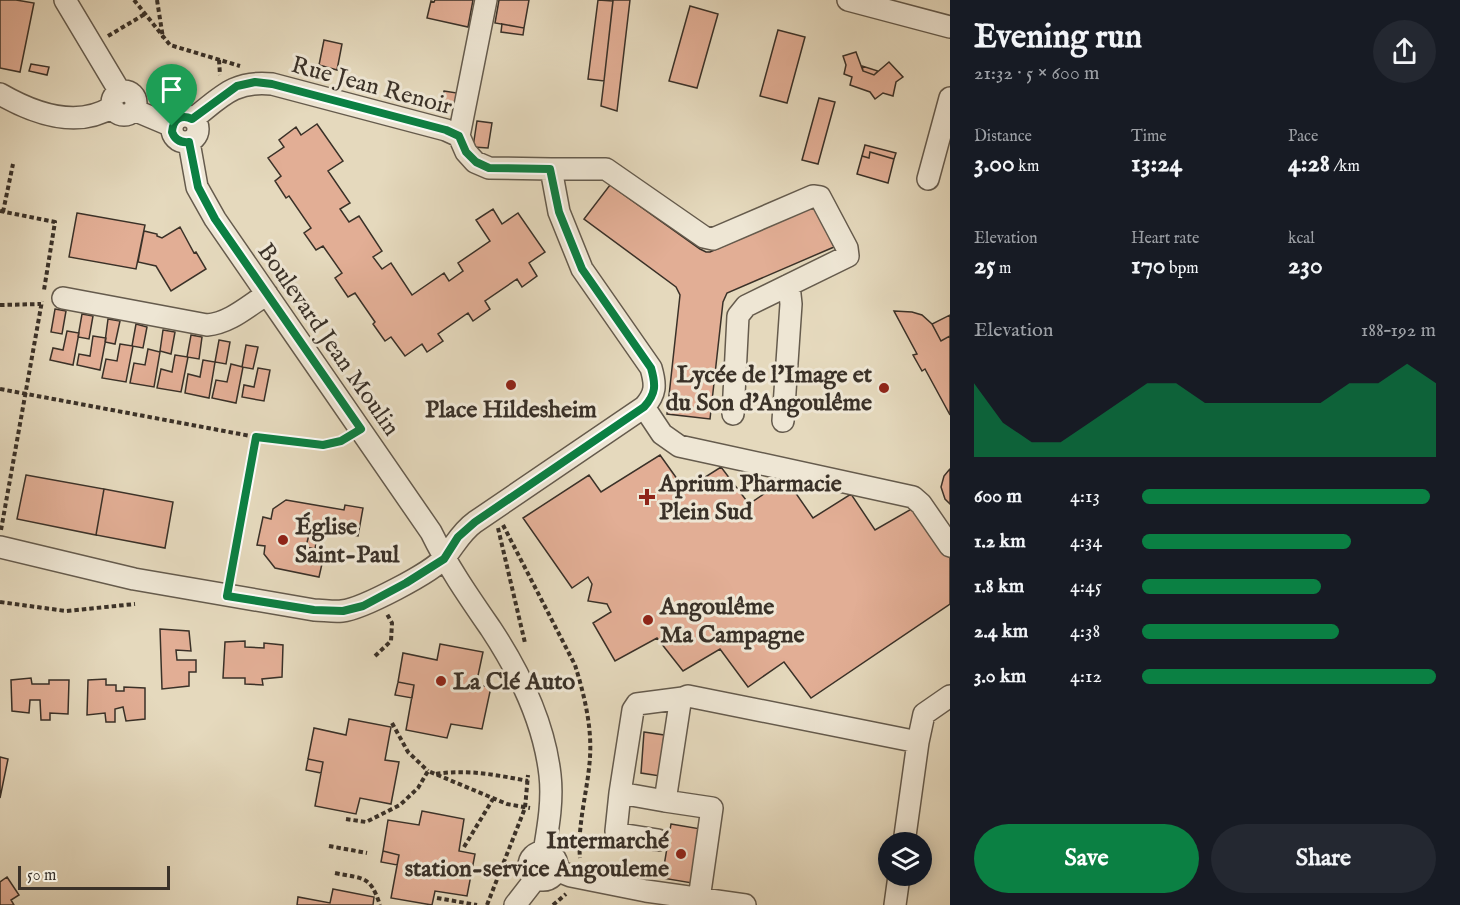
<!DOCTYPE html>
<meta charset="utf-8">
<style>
body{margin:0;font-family:"IM FELL English",serif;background:#242831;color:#f1f3f6;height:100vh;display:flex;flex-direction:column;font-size:22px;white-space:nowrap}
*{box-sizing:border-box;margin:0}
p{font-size:20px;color:#9ea1a6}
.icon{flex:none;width:33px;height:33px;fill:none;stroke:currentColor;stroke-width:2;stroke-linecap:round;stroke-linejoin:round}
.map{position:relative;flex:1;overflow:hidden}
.panel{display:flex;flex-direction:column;background:#171b24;width:510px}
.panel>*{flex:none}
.buttons{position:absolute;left:878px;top:832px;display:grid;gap:12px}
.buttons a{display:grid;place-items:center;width:54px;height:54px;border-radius:50%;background:#171b24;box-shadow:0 3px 15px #0003;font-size:30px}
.scale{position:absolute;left:18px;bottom:15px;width:152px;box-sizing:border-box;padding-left:6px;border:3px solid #3a3128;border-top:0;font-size:16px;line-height:21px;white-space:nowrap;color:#3a3128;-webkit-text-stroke:4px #eee6d4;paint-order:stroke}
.pin{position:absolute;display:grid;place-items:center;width:51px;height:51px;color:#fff;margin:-62px -26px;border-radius:50% 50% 50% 0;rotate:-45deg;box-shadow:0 0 6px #0007}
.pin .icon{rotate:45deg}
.round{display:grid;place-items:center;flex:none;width:63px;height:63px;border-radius:32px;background:#242831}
.overview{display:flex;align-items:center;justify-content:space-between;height:102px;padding:0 24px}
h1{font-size:33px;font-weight:700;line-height:45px}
.figures{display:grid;grid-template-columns:repeat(3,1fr);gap:9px;height:102px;padding:6px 24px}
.figures div{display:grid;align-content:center}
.figures b{font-size:26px;font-weight:700}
.figures small{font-size:16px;font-weight:400}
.figures p{font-size:16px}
.chart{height:168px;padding:12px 24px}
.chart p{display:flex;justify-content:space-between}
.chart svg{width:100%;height:108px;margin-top:6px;fill:#0b8043;opacity:.7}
.cta{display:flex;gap:12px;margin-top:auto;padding:12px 24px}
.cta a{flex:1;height:69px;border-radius:36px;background:#0b8043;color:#fff;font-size:24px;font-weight:700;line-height:69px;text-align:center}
.cta a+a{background:#242831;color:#f1f3f6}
ul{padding:0 24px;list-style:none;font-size:20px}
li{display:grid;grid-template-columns:96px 72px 1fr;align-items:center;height:45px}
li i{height:15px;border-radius:8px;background:#0b8043}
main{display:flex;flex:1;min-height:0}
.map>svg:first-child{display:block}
.building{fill:#e2ae95;stroke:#3a3128;stroke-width:1.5}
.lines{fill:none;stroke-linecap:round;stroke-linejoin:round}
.minor-casing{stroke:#655b4d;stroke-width:24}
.path{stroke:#3a3128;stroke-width:4;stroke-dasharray:4.5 3;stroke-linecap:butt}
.minor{stroke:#eee6d4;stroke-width:21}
.route-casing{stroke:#fff;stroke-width:12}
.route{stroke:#0b8043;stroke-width:8}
.poi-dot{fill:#8f2418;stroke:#eee6d4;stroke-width:2}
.labels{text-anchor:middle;stroke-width:6;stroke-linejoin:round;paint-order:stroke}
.street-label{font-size:24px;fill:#3a3128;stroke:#eee6d4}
.poi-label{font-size:24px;font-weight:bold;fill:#3a3128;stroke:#eee6d4;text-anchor:start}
</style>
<main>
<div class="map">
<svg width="950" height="905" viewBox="0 0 950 905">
<rect width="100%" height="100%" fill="#e5d9bd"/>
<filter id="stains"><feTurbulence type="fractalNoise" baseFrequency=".00333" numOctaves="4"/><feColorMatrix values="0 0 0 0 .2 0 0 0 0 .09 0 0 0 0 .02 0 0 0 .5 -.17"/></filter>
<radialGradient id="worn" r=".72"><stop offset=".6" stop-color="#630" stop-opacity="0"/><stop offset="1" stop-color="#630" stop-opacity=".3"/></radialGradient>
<!-- building -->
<path class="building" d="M0 0H16L34 3 20 72 0 68Z
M435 0H473L468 27 427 18 431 1 434 2Z
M499 0H529L524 28 495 23Z
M598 0 613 1 604 81 588 79Z
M630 0 617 111 601 106 604 81 613 0Z
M690 6 718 14 697 88 669 81Z
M502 24 524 28 523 35 501 32Z
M778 30 805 37 787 103 760 96Z
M324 40 342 44 337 70 319 65Z
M856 52 863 71 874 75 889 62 903 77 896 82 893 96 883 93 875 99 870 92 850 85 852 77 844 74 846 65 843 56Z
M31 64 49 67 47 75 29 71Z
M862 66 878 71 874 75 863 71Z
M444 91 457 93 454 108 441 105Z
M819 98 835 102 818 164 802 160Z
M477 121 492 123 488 148 473 147Z
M317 124 343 161 328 171 350 203 340 209 349 222 359 216 382 251 373 257 382 269 391 263 412 295 444 273 449 281 463 271 458 263 490 241 476 220 493 209 502 224 518 213 545 252 529 263 537 276 522 287 517 279 485 301 490 309 473 321 468 313 438 334 443 341 427 352 422 344 405 356 391 337 385 341 373 324 375 322 355 293 348 297 335 278 342 273 323 246 316 250 304 233 311 228 289 196 286 198 275 181 281 176 268 158 284 147 279 140 296 127 301 135Z
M865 145 896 153 894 159 870 152 869 158 862 156Z
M870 152 894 159 888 183 857 174 862 156 869 158Z
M610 185 700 249 706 252H710L816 206 834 247 727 293 723 302 710 419 667 414 680 295 676 287 584 219Z
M77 213 145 225 136 269 69 257Z
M180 227 194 253 196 252 206 269 171 291 156 266 138 262 144 231 157 234V236L162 238Z
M55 309 66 311 62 334 51 332Z
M894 311 912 312 922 315 932 324 941 341 950 336V415L925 369 922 371 913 355 917 354Z
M82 314 93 316 89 339 78 337Z
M950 315V336L941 341 932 324Z
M108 319 120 321 115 344 105 342Z
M136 324 147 327 143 348 132 346Z
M163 330 175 332 171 354 160 351Z
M67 331 79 333 73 365 50 360 53 348 63 350Z
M191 335 202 337 199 359 187 357Z
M93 336 106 338 100 370 77 365 79 354 90 356Z
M219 340 230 342 226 364 215 362Z
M120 344 133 346 126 382 102 378 106 359 117 361Z
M246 345 258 347 253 369 242 367Z
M148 349 160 352 154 387 130 383 134 363 145 365Z
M175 355 188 357 181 392 157 388 161 369 172 372Z
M203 360 215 362 209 398 185 393 188 374 200 377Z
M231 364 243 367 236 403 212 398 216 380 227 382Z
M258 368 270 370 264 401 242 397 244 385 254 387Z
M660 455 685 490 721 467 749 504 786 479 813 518 851 494 875 530 915 507 950 558V604L811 698 784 662 748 687 720 649 683 671 657 638 615 661 593 623 611 612 607 604 588 601 592 584 588 577 572 588 523 518 589 475 601 492Z
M949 470 950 469V504L945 499 941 487 944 476Z
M26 475 104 489 96 535 17 519Z
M104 489 173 502 165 548 96 535Z
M286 500 344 510 345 505 363 508 358 536 319 529 317 536 309 534 306 547 315 549 314 553 324 555 319 577 275 568 264 554 265 546 257 545 263 517 271 519 273 509Z
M309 534 317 536 315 549 306 547Z
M160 629 189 631 191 651 176 650 177 660H196V672H189V686L162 689Z
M245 641V647L264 648V643L283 645 282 677 262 679 263 685 245 684V678H223L225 642Z
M440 644 483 652 476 685 491 687 482 729 451 724 447 738 406 730 414 685 398 682 403 653 437 660Z
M31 678 32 684H49V680H69L68 714 50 713V720H41L40 700H30L29 713 12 711 11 680Z
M106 679V685H116V691H124V687L145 688V719L126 721 123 707 115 709V722H106L105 713 87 715 88 680Z
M398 682 414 685 412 698 395 695Z
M349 719 391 727 385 760 399 762 391 804 360 798 356 814 315 806 323 762 308 759 314 728 346 735Z
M644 732 664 735 660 776 641 773Z
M0 757 8 759 0 798Z
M308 759 323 762 321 773 306 770Z
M422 811 464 819 459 851 475 854 467 896 435 891 432 905 391 898 399 855 383 851 388 820 419 825Z
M671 824 701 829 692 883 662 878Z
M383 851 399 855 397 865 381 862Z
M7 877 19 895 11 900 14 905H0V882Z
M333 889 374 897 373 905H297L298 897 330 903Z"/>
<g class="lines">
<defs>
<path id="minor" d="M65 0 120 92
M848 0 950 27
M112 103a12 12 0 1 1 24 0a12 12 0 1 1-24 0Z
M0 94C33 113 77 129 112 107
M134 110 172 126
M172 129a13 13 0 1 1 26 0a13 13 0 1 1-26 0Z
M459 136 486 0
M189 142 197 187 215 219 431 532C448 567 469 597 491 629 520 673 544 722 550 775 553 801 548 828 544 852
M551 169H606L704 237 713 239 813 196 820 197 847 248 848 256 746 306 738 316 733 414
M928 179 950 98
M63 298 207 325C230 323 248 306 267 294
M644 407 662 434 679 446 913 497 921 504 950 546
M783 421 791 304 789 285
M0 547 134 579 314 610C323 610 333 612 342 611 362 609 433 572 445 557 455 545 461 532 475 522L644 407C656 394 656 385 651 368L582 269 559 212 551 169 489 168 475 162 466 152 459 136 446 130 272 84C234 80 221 97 193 119
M620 793 616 831 620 834 658 840
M665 801 620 793 633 710 637 704 683 698
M904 843 918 742 924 714 950 696
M529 866a14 14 0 1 1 28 0a14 14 0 1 1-28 0Z
M556 870 571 876 646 891 745 905
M699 899 712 808 665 801 680 703 683 698 688 696 918 742
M515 905 536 878
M895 905 899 876"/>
</defs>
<!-- minor casing -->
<use href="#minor" class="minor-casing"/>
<!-- path -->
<path class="path" d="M134 0 170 45 240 66
M157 0 163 38
M108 36 145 14
M219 60 220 75
M0 211 55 222 44 290
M3 212 13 164
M0 305 41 304
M0 389 256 437 323 445 332 444 344 439
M503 525 575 665C584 694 592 726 590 757 588 790 577 824 580 858
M498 528 525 643
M1 530 42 301
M230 578 256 437
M0 602 66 611 135 604
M375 656 391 641 392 623 387 614
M392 723 408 752 428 771
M436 774C467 769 497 775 528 781
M346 819 366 822 400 805 418 788 428 771 507 804 530 808
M329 846 367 853
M464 847 493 799
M335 873C364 879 370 875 380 905
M437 898 477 905
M487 905 525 808 528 775
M553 905 566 894"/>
<!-- minor -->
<use href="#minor" class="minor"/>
</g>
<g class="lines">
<defs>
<path id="route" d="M255 82 272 84 446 130 459 136 466 152 476 162 489 168 550 169 559 212 582 269 651 368C656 385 656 394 644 407L475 522 458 537 444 559 406 583 363 606 343 611 314 610 227 596 256 437 323 445 341 441 361 429 215 219 198 187 189 142C181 143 175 140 172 132 173 119 181 114 192 119L237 86Z"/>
</defs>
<!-- route casing -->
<use href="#route" class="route-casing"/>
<!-- route -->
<use href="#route" class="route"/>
</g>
<!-- markers -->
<g class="poi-dot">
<circle cx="511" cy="385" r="6"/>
<circle cx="884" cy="388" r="6"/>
<path d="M644 488h6v6h6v6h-6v6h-6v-6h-6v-6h6z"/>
<circle cx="283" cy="540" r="6"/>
<circle cx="648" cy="620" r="6"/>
<circle cx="441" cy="681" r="6"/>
<circle cx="681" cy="854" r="6"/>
</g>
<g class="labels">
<!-- street labels -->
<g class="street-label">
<text transform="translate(372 85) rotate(15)" y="8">Rue Jean Renoir</text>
<text transform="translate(329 339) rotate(55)" y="8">Boulevard Jean Moulin</text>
</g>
<!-- poi labels -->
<g class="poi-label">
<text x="872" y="382" text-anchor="end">Lycée de l'Image et<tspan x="872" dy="28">du Son d'Angoulême</tspan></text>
<text x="511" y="417" text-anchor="middle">Place Hildesheim</text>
<text x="659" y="491">Aprium Pharmacie<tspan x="659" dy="28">Plein Sud</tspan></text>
<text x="295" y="534">Église<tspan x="295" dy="28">Saint-Paul</tspan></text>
<text x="660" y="614">Angoulême<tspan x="660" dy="28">Ma Campagne</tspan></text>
<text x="453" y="689">La Clé Auto</text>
<text x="669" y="848" text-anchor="end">Intermarché<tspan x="669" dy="28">station-service Angouleme</tspan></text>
</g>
</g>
<rect width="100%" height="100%" filter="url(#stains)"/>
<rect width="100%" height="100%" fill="url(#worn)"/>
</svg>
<div class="buttons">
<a><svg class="icon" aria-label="layers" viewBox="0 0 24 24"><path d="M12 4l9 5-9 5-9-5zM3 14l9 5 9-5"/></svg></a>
</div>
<div class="scale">50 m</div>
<div class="pin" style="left:172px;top:126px;background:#1e9e55"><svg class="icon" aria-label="arrive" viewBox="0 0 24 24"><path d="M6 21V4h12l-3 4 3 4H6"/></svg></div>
</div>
<section class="panel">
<div class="overview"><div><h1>Evening run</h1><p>21:32 · 5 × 600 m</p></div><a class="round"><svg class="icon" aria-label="share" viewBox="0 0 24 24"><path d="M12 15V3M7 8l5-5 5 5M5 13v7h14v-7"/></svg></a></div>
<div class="figures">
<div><p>Distance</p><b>3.00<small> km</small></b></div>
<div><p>Time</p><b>13:24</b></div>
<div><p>Pace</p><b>4:28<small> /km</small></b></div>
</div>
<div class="figures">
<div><p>Elevation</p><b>25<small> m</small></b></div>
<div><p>Heart rate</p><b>170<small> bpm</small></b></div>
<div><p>kcal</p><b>230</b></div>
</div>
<div class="chart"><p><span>Elevation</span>188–192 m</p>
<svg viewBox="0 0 160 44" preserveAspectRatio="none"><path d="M0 44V14L10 30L20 38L30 38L40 30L50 22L60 14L70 14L80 22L90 22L100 22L110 22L120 22L130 14L140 14L150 6L160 14V44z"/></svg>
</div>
<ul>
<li><b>600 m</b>4:13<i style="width:98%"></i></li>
<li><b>1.2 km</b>4:34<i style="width:71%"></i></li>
<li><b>1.8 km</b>4:45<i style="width:61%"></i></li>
<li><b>2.4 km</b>4:38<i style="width:67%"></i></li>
<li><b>3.0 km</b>4:12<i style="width:100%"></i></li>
</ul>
<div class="cta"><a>Save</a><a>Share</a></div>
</section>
</main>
